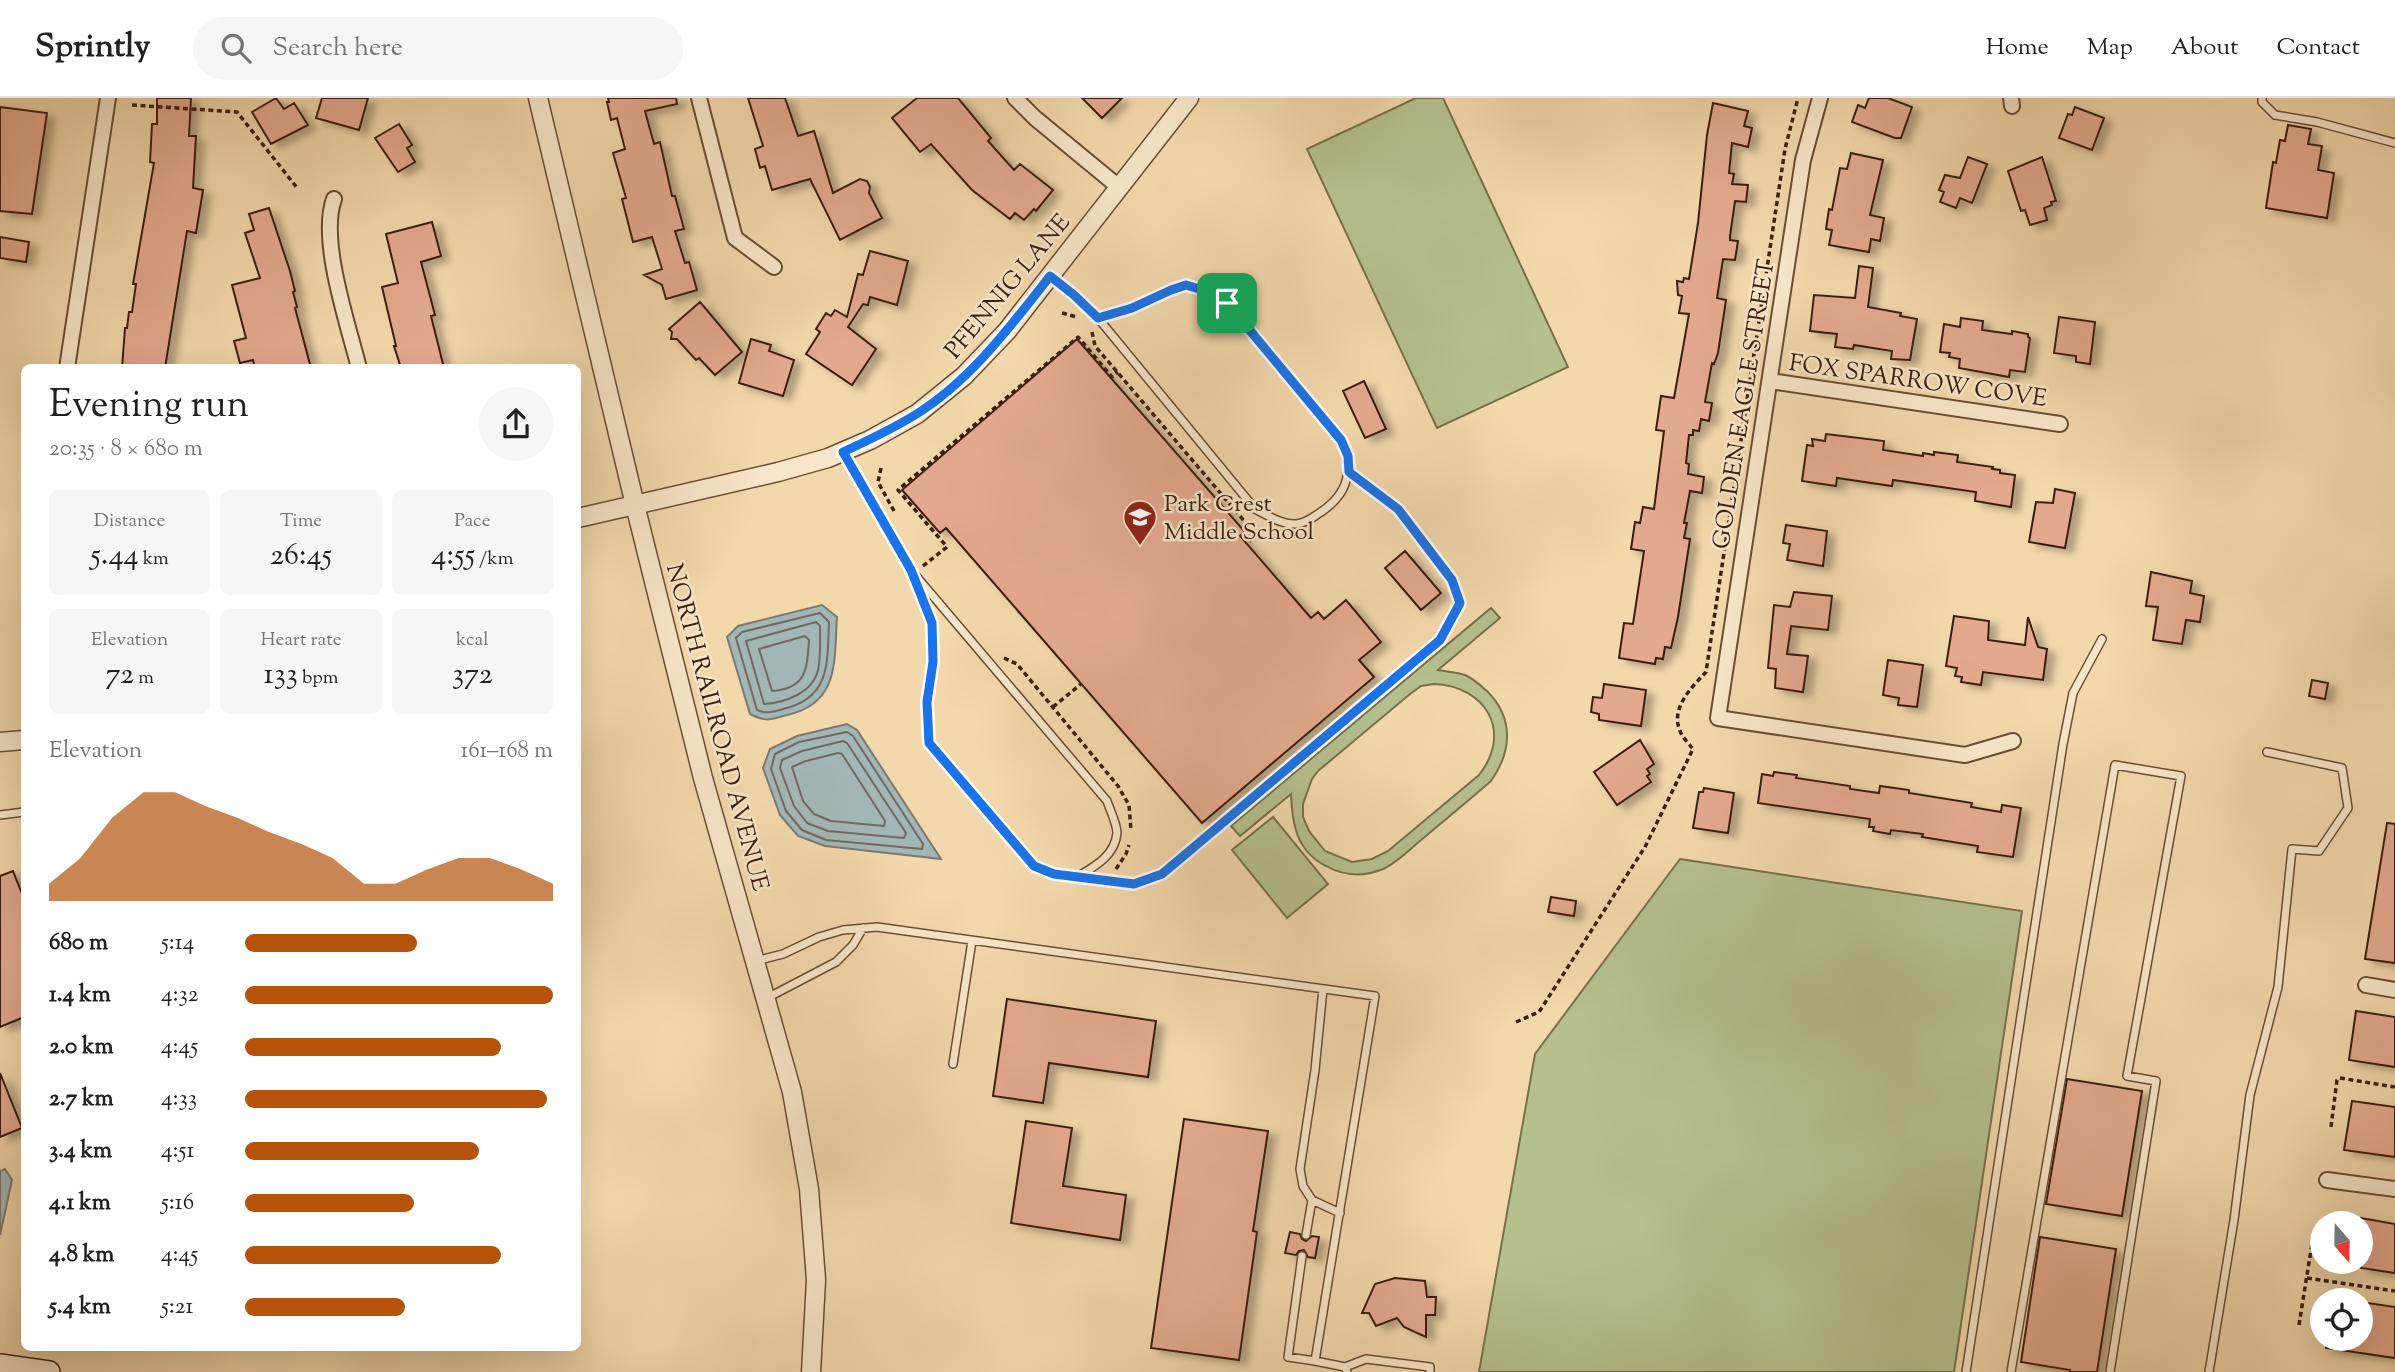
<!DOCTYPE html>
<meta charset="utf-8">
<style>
body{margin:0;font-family:"Sorts Mill Goudy",serif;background:#f6f6f6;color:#202124;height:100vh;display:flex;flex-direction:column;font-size:26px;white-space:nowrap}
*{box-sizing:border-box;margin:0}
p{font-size:23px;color:#757577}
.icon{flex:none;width:38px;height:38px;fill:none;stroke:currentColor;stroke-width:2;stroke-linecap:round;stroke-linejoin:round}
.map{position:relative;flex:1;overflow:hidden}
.panel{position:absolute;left:21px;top:266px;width:560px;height:987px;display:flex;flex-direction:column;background:#fff;border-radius:10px;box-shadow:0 7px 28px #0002}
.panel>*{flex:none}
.needle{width:46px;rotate:160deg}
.buttons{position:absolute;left:2310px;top:1113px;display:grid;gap:14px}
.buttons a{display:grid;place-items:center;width:63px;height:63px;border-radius:50%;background:#fff;box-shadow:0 7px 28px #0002;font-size:35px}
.pin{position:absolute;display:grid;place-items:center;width:60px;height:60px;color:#fff;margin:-30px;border-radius:14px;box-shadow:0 4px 10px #0006}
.round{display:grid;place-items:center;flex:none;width:74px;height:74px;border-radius:37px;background:#f6f6f6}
.head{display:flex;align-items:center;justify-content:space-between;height:119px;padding:0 28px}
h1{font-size:38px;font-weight:600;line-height:52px}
.stats{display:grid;grid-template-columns:repeat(3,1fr);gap:10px;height:119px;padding:7px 28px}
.stats div{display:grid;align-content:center;border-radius:10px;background:#f6f6f6;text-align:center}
.stats b{font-size:30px;font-weight:600}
.stats small{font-size:19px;font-weight:400}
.stats p{font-size:19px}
.chart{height:196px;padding:14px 28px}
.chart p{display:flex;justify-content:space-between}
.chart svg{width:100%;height:126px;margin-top:7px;fill:#b45309;opacity:.7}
ul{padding:0 28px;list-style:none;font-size:23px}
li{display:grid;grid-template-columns:112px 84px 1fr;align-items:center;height:52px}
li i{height:18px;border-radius:9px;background:#b45309}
header{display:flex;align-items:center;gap:42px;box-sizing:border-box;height:98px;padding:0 35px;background:#fff;border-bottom:2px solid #e0e0e0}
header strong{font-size:33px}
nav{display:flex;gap:38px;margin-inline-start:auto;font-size:24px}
.search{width:490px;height:63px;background:#f6f6f6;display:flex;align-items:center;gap:18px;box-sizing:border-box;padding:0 24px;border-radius:38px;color:#757577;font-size:26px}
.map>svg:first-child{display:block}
.green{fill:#b5c08d;stroke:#79704d;stroke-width:2;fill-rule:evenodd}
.water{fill:#a3b6b6;stroke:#7a7a72;stroke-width:2}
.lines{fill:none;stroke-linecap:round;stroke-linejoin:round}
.shore{stroke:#706a62;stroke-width:2}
.building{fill:#e3a98e;stroke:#3d1f0d;stroke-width:2;filter:url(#shadow)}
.service-casing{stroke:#6a4d35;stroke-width:10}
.minor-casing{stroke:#6a4d35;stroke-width:18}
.tertiary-casing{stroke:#6a4d35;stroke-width:21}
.secondary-casing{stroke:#3d1f0d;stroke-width:24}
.path{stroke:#3d1f0d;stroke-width:3.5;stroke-dasharray:5 3.5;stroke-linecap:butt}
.service{stroke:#f7e6c9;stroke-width:7}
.minor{stroke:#f7e6c9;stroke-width:14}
.tertiary{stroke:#f7e6c9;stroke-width:18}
.secondary{stroke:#f7e6c9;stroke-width:21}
.route-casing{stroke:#fff;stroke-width:14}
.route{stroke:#1a73e8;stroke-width:9}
.labels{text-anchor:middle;stroke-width:5;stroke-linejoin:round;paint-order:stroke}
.street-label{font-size:24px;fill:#3d1f0d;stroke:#f7e6c9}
.poi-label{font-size:24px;fill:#3d1f0d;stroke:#f7e6c9;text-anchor:start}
</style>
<header>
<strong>Sprintly</strong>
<div class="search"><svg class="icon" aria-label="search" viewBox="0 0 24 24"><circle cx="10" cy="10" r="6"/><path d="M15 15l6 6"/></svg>Search here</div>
<nav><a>Home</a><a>Map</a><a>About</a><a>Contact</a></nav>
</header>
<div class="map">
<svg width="2395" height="1274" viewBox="0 0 2395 1274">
<defs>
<filter id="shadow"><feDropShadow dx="8" dy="4.5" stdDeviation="3.5" flood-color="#0004"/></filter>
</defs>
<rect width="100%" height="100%" fill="#f3d8ac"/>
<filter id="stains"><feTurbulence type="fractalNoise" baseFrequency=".00286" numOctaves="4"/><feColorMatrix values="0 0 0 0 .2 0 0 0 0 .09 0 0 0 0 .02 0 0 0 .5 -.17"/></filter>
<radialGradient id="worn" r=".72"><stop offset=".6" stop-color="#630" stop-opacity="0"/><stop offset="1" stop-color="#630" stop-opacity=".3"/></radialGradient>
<!-- green -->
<path class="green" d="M1416 0H1443L1568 269 1437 330 1307 51Z
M1491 510 1500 520 1438 572C1447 574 1456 574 1465 577 1474 581 1480 587 1487 593 1514 620 1512 653 1491 683 1468 703 1445 722 1421 742 1409 752 1397 765 1383 771 1364 779 1344 778 1326 768 1296 753 1292 725 1291 696L1240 738 1231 728ZM1434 586C1486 588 1513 634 1479 677L1388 753 1372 761 1352 764 1325 753 1309 733 1303 719V706L1312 681 1318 673 1410 596 1421 588Z
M1273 719 1328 786 1287 820 1232 752Z
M1680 761 2022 813 1954 1274H1479L1535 956Z"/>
<!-- water -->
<path class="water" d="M822 507 837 519C834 563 840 605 787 617 770 622 766 624 750 616L727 539 738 528Z
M847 626 857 632 941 761 825 748 798 738 780 717 763 670 770 651 797 638Z
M5 1071 12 1082 0 1137V1073Z"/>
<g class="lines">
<!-- shore -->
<path class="shore" d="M820 515 829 524C827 565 831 600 783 611 773 614 766 616 757 612L736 540 742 534Z
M816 524 820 528C820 542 821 559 818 572 813 595 784 605 764 606L746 543Z
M805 538 809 542C807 570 807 591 772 593L759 551Z
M847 634 853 638 923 746 922 751 826 742 802 732 786 713 771 671 775 656 799 644Z
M843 643 847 645 906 735 904 740 828 733 807 725 794 708 780 670 782 662 802 653Z
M838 655 842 656 885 723 884 728 831 723 814 716 803 703 792 669 806 663Z"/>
</g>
<!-- building -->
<path class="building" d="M157 0H191L189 38H196L193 90 203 92 196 135 187 133 165 270H122L125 230H127L129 214H132L136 186H133L154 65 150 64 152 26H157Z
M276 0 284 11 294 5 308 27 271 46 252 14Z
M322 0H368L359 32 316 20Z
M608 0H676L677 6 645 13 654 46 660 44 672 98H675L684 131 675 133 685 165 689 164 697 192 666 201 662 187 644 177 662 171 652 139 633 144 622 101 626 100 613 55 625 51 617 20 611 22 607 4H609Z
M748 0H785L798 38 814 33 833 95 860 81 867 83 870 89 869 95 882 120 840 142 810 81 772 92 765 68 760 70 755 51 763 48Z
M917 0H958L991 40 988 43 1014 72 1020 66 1053 92 1036 113 1034 111 1024 122 1015 115 1010 121 972 92 931 46 920 54 892 20Z
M1082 0H1122L1102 20Z
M1869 0H1888L1912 9 1901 40H1895L1852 24 1858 7 1865 10Z
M1713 5 1748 13 1744 28 1752 30 1748 49 1732 45 1729 75 1734 76 1732 86 1748 87 1746 104 1735 103 1730 138V142L1738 143 1735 162 1723 161 1717 200 1726 202 1718 255 1714 266 1712 265 1705 304 1712 305 1709 323 1701 321 1699 333 1693 332V337H1689L1686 365 1689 366 1688 376 1704 379 1702 395 1690 393 1684 425H1687L1684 440 1690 441 1678 519 1671 550 1665 549 1663 561 1656 560 1655 566 1619 560 1624 525 1633 526 1644 453 1631 451 1635 424 1640 425 1643 409 1654 411 1664 333 1656 332 1661 298 1674 300 1689 216 1679 215 1682 198 1678 197 1677 183 1683 184 1684 180 1689 181 1698 125 1707 37Z
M0 9 47 15 32 116 0 113Z
M2075 9 2104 20 2092 52 2059 40 2068 16 2072 17Z
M399 26 412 47 407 50 415 64 398 74 375 40Z
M2288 27 2311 31 2308 46 2322 48 2318 72 2334 75 2327 120 2266 110 2273 64 2276 65 2280 42 2285 43Z
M1851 55 1883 62 1870 117 1884 120 1880 143 1871 141 1869 154 1829 147 1832 132 1826 131 1829 111 1832 112 1840 70 1847 71Z
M1968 59 1987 66 1972 105 1960 100 1956 110 1940 104 1944 94 1939 92 1945 77 1960 80Z
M2042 59 2056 103 2051 104 2052 107 2044 110 2047 122 2030 127 2025 112 2021 113 2008 73Z
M269 110 290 173 295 193 293 194 297 209 295 210 311 270H255L253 262 240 265 234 243 246 240 232 187 260 180 245 135 254 132 249 116Z
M432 124 441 158 421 164 435 217 431 218 444 270H401L394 248H396L382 189 398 185 386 136Z
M0 139 29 144 26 164 0 160Z
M870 153 908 163 897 207 870 199 868 207 863 206 848 229 876 251 852 287 806 256 820 234 816 231 826 215 831 218 835 212 847 219 858 176 863 177Z
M1859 168 1873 170 1868 209 1901 215 1900 218 1917 221 1910 262 1891 261 1892 253 1854 247 1853 251 1835 249 1837 236 1810 233 1814 197 1855 200Z
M700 204 742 254 715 277 699 260 696 262 677 241H671L672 234 669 231Z
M2059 219 2095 224 2090 266 2076 264V258L2054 255Z
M1961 220 1983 223 1982 232 2012 236V233L2028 236V239L2030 240 2025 274 2010 272 2009 279 1959 270 1960 261 1949 259 1950 255 1940 254 1944 226 1960 229Z
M751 241 771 247 769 253 794 262 783 298 739 285Z
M1077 241 1245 434 1240 438 1311 520 1318 514 1324 521 1346 502 1381 544 1359 562 1374 579 1202 725 946 430 940 435 902 392Z
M1364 283 1386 331 1365 340 1343 293Z
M1826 336 1884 343 1883 352 1923 358V355L1934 357V354L1958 357 1957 364 1993 369 1992 371 2000 372V375L2015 377 2011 409 1975 403 1976 394 1893 382 1892 388 1837 380 1836 388 1802 383 1807 347 1813 348 1812 341 1825 343Z
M2055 391 2075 395 2065 450 2029 444 2036 404 2053 405Z
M1786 427 1827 433 1823 468 1787 462 1790 446 1783 445Z
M1405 453 1441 495 1421 512 1385 470Z
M2151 474 2192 483 2190 495 2204 498 2200 524 2186 522 2182 546 2153 542 2158 509 2146 508Z
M1794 494 1832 498 1828 532 1791 528 1787 556 1808 558 1803 594 1775 590 1776 571 1768 570 1774 507 1790 509Z
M1954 518 1989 523 1988 542 2025 547 2028 519 2038 549 2047 551 2043 582 1983 574 1981 587 1961 584 1962 579 1955 578 1957 570 1946 568Z
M1888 562 1923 567 1917 609 1898 607 1899 600 1883 597Z
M2312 582 2328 585 2325 601 2309 598Z
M1604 586 1646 592 1641 628 1599 622V616L1591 614 1593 599 1602 600Z
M1640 642 1654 666 1647 671 1650 676 1647 678 1651 684 1617 707 1594 674Z
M1774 674 1797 677 1796 680 1850 688V691L1879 695 1880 688 1909 692V695L1972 705 1971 709 2001 714 2002 707 2021 710 2013 759 1977 754 1978 748 1922 739 1923 736 1891 732 1890 736 1873 733 1874 729H1869L1870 721 1758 705 1762 676 1773 678Z
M1704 690 1734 695 1728 735 1693 730 1699 694H1703Z
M2387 725 2395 726V865L2365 861Z
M13 773 24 801V919L0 929V778Z
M1551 799 1576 803 1574 818 1548 814Z
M1007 901 1156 923 1148 979 1049 965 1043 1005 993 998Z
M2356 913 2395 919V969L2349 962Z
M0 975 22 1030 0 1039Z
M2067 981 2142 993 2122 1118 2046 1106Z
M2352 1003 2395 1009V1059L2344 1052Z
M1184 1021 1268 1033 1253 1133 1257 1134 1239 1262 1151 1250Z
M1026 1023 1072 1030 1063 1088 1126 1097 1120 1142 1011 1125Z
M2361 1120 2395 1126V1175L2361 1170Z
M1290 1134 1300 1136 1302 1141 1306 1143 1312 1138 1319 1139 1315 1160 1308 1159 1304 1152 1299 1153 1296 1157 1285 1155Z
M2040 1139 2116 1151 2097 1274H2070V1272L2021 1264Z
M1395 1180 1425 1183 1427 1199H1436L1435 1217H1426V1239L1404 1229 1397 1220 1376 1228 1369 1215H1362L1375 1186Z
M2361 1204 2395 1209V1260L2326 1250 2327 1241H2361Z"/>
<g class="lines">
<defs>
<path id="service" d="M2262 0V4L2275 17 2317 24 2395 45
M1050 178 1074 197 1098 220 1255 411C1267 417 1282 427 1296 426 1307 425 1313 419 1321 414 1349 395 1354 371 1341 342L1227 205 1216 196 1187 187 1171 192 1132 210 1098 220
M843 354 911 472 932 525 933 564 927 604 929 645 1034 768 1054 776 1134 786 1162 776 1440 542 1460 505 1452 482 1398 411 1348 374
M916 478 1107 703C1110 712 1117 726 1117 735 1115 758 1094 769 1077 779
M0 717 24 714
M756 863 783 856 819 839 843 832 877 829 1375 898 1315 1263 1345 1269 1347 1274
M767 900 836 864 853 847 863 830
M953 966 972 843
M1312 1102 1340 1115
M1306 1137 1312 1102 1303 1088 1300 1071 1315 972 1323 891
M1302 1158 1288 1259 1315 1263
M1345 1269 1366 1261 1430 1269V1274
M1966 1274 2063 646 2073 595 2102 541
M2011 1274 2115 667 2181 678 2127 978 2156 983 2110 1274
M2209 1274 2234 1122 2250 997 2278 889 2292 751 2319 753 2348 710 2342 670 2267 654"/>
<path id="minor" d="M699 0 735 140 774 169
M1015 0 1035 20 1120 90
M1820 0 1803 62 1718 620 1965 657 2013 643
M2011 0 2012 8
M334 101C319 142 348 226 359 270
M67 270 108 0
M1770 283 2060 326
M2366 887 2395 892
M2327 1082 2395 1091"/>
<path id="tertiary" d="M538 0 635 407 703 680 792 994 809 1091 816 1182 811 1274
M578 420 778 374 828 360 870 342 917 316 964 278 1007 233 1189 0
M0 644 24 642"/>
<path id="secondary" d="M0 1267 49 1274"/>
</defs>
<!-- service casing -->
<use href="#service" class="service-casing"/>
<!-- minor casing -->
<use href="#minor" class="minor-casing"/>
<!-- tertiary casing -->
<use href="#tertiary" class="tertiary-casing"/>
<!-- secondary casing -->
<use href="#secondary" class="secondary-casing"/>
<!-- path -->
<path class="path" d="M132 7 237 14 298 91
M1062 215 1077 219
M1092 234 1095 248 1251 431 1259 434 1246 446
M881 370 878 384 894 413
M923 468 947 449 898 392 1078 239 1112 279 1118 274
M1004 560 1017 566 1118 688 1129 707 1131 732
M1053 609 1081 586
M1116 771 1126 756 1129 747
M1516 924 1539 914 1645 749 1693 651C1689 646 1682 639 1680 633 1670 610 1692 589 1706 574L1785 51 1798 0
M2331 1029 2337 982 2340 980 2395 989
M2307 1180 2395 1193
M2299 1227 2314 1133"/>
<!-- service -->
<use href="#service" class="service"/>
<!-- minor -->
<use href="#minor" class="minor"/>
<!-- tertiary -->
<use href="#tertiary" class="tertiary"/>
<!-- secondary -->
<use href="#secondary" class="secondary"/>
</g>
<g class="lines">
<defs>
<path id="route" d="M1050 178 1074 197 1098 220 1132 210 1171 192 1186 187 1216 196 1227 205 1341 342 1348 358 1349 374 1398 411 1452 482 1460 505 1440 542 1162 776 1134 786 1054 776 1034 768 929 645 927 604 933 564 932 525 911 472 843 354C867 343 892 331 915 317 970 283 1010 229 1050 178Z"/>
</defs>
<!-- route casing -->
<use href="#route" class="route-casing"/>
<!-- route -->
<use href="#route" class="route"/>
</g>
<!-- icons -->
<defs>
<symbol id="school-pin" viewBox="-11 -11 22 30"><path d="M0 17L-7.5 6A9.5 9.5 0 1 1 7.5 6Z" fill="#8f2418" stroke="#f7e6c9"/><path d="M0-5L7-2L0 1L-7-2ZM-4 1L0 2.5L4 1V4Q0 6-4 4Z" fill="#fff"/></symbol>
</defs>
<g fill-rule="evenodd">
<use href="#school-pin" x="1121" y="400" width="38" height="52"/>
</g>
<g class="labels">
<!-- street labels -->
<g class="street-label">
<text transform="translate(1007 188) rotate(-50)" y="8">PFENNIG LANE</text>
<text transform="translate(1918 282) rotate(8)" y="8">FOX SPARROW COVE</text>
<text transform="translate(1743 306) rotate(-81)" y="8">GOLDEN EAGLE STREET</text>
<text transform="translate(718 629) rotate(75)" y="8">NORTH RAILROAD AVENUE</text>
</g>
<!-- poi labels -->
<g class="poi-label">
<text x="1164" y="413">Park Crest<tspan x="1164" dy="28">Middle School</tspan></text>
</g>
</g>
<rect width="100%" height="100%" filter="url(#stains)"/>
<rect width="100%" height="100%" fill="url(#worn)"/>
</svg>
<div class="buttons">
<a><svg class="needle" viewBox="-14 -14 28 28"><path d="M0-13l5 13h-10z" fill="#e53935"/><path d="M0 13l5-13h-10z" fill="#757577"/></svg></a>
<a><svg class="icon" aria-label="locate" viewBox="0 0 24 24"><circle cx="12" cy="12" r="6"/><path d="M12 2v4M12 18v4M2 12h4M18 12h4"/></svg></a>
</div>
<div class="pin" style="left:1227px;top:205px;background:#1e9e55"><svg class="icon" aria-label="arrive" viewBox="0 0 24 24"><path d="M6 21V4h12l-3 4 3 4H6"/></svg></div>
<section class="panel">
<div class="head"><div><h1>Evening run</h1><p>20:35 · 8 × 680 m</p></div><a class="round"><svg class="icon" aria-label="share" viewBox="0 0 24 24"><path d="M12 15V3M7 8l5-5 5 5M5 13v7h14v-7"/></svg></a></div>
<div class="stats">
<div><p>Distance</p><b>5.44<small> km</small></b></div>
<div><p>Time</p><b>26:45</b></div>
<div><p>Pace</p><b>4:55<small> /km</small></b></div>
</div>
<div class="stats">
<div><p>Elevation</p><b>72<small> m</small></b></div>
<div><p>Heart rate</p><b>133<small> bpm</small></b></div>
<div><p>kcal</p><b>372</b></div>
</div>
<div class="chart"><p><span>Elevation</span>161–168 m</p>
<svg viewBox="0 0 160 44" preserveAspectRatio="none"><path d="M0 44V38L10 29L20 15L30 6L40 6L50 11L60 15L70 20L80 24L90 29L100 38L110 38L120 33L130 29L140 29L150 33L160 38V44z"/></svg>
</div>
<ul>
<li><b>680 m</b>5:14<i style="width:56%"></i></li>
<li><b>1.4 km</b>4:32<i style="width:100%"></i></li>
<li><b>2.0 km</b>4:45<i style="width:83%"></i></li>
<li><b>2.7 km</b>4:33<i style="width:98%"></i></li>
<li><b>3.4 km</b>4:51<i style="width:76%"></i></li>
<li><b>4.1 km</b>5:16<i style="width:55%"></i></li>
<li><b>4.8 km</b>4:45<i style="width:83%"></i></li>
<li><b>5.4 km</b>5:21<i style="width:52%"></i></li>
</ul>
</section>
</div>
